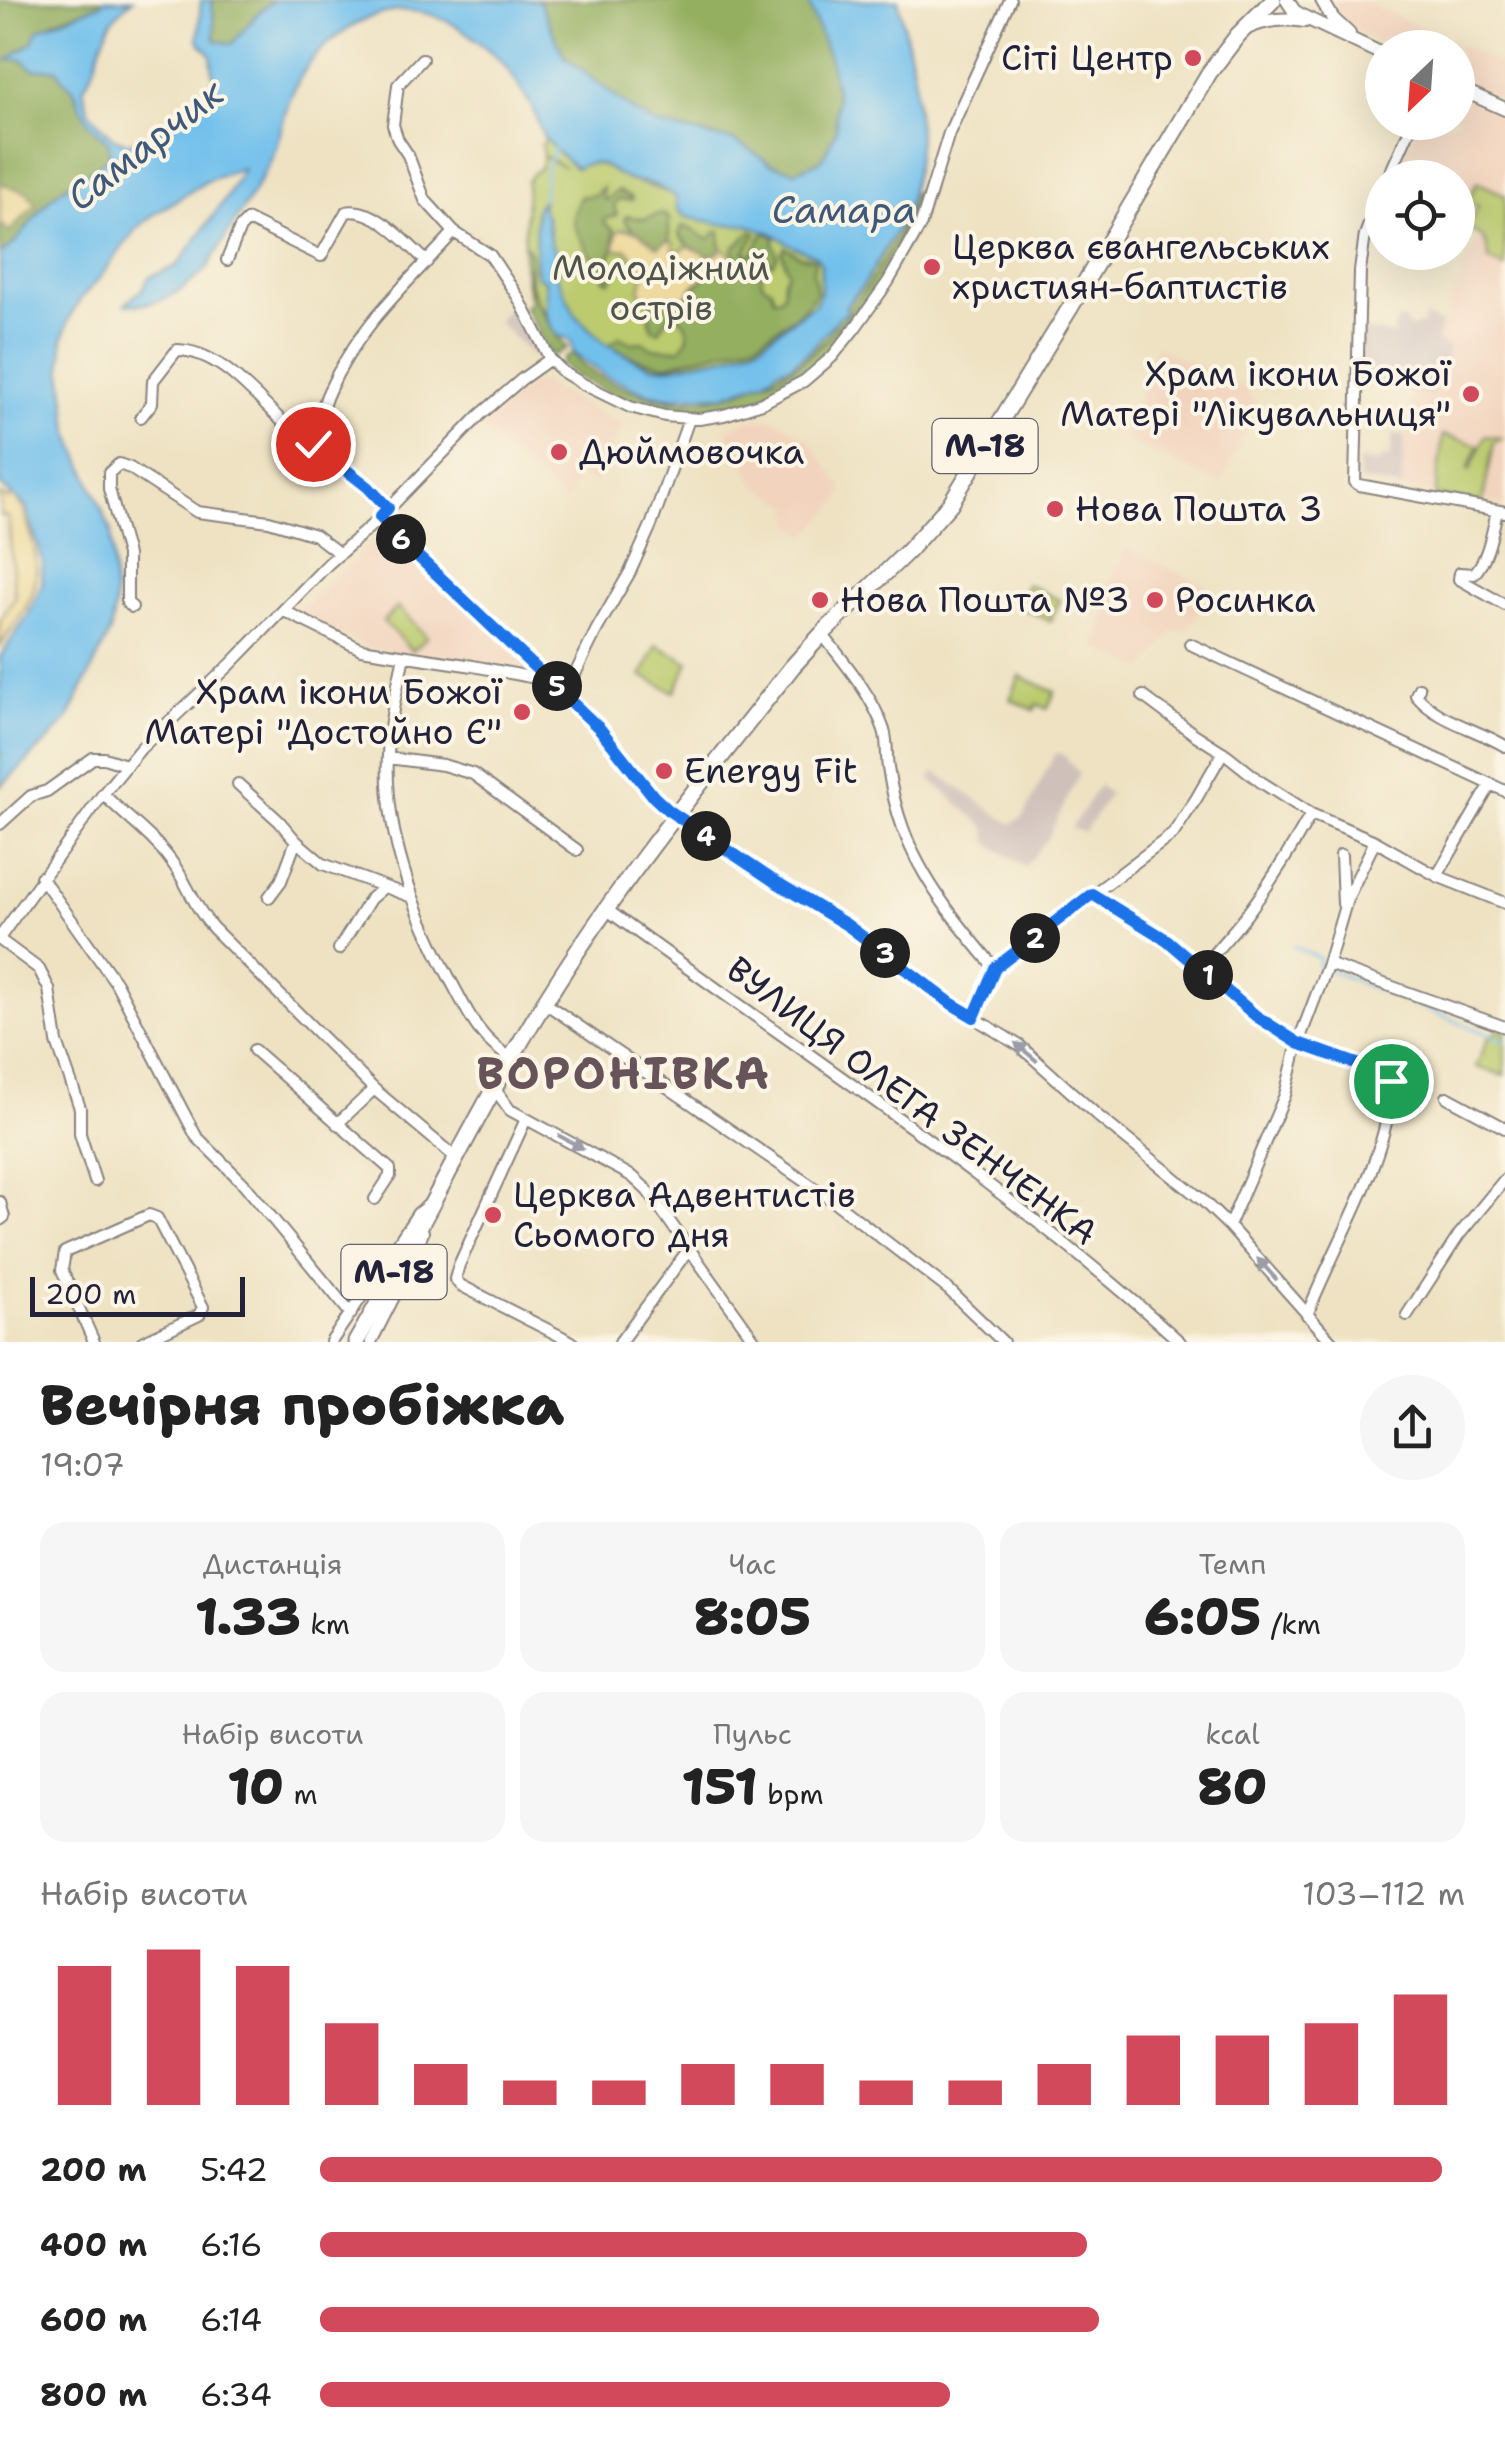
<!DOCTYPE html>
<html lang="uk">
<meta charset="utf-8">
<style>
body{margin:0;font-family:"Shantell Sans",sans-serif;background:#f6f6f6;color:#222;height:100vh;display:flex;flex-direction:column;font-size:38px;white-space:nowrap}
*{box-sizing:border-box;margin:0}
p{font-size:32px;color:#767676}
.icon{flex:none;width:55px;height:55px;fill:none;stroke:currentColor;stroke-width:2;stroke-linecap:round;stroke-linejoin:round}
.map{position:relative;height:1342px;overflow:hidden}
.details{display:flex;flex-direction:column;background:#fff;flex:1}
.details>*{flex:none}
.needle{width:65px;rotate:205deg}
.controls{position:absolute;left:1365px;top:30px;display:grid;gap:20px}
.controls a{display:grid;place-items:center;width:110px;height:110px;border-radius:50%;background:#fff;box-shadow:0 10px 40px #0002;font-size:50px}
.scale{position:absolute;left:30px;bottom:25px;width:215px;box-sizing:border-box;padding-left:10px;border:5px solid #22223b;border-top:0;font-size:28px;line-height:35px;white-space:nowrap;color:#22223b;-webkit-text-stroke:8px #fcf5e5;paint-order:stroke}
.pin{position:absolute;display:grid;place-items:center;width:85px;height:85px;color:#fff;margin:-42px;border:5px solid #fff;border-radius:50%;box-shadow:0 2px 10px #0007}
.km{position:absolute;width:50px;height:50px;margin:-25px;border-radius:50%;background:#222;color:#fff;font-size:28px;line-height:50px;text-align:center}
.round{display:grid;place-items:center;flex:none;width:105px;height:105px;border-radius:52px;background:#f6f6f6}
.head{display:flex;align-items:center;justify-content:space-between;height:170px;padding:0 40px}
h1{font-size:55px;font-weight:800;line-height:75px}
.figures{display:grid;grid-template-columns:repeat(3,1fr);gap:15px;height:170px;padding:10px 40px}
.figures div{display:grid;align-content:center;border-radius:25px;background:#f6f6f6;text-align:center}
.figures b{font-size:50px;font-weight:800}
.figures small{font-size:28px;font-weight:400}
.figures p{font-size:28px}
.chart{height:280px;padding:20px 40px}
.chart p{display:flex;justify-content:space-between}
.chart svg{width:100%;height:180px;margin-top:10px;stroke:#d1495b;stroke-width:6}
ul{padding:0 40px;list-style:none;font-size:32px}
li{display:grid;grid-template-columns:160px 120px 1fr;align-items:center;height:75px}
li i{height:25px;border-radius:12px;background:#d1495b}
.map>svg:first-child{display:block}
.built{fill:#f2d4be}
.industrial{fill:#cfc0ba}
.green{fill:#bbcb6e;stroke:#6e7654;stroke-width:2.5}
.forest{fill:#94af61;stroke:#5b684e;stroke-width:2.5}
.sand{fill:#eeda9e;stroke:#887e6c;stroke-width:2.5}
.water{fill:#71c0ec;stroke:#4a7194;stroke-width:2.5}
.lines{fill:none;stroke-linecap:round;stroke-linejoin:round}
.stream{stroke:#71c0ec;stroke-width:2.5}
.minor-casing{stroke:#88827e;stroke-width:14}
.major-casing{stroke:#88827e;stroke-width:16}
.highway-casing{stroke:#88827e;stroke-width:19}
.minor{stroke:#fff;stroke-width:10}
.major{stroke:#fff;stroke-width:12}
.highway{stroke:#fff;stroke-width:15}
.oneway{fill:#9c9ca7}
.route-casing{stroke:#fff;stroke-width:20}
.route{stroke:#1a73e8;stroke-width:12}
.poi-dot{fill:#d1495b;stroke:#fcf5e5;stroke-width:4}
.labels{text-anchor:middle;stroke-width:8;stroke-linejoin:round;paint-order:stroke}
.shield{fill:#fcf5e5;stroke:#63616e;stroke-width:2.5}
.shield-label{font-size:32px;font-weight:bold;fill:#22223b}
.poi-label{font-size:35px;fill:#22223b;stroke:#fcf5e5;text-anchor:start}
.park-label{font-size:35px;fill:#50554a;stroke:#fcf5e5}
.street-label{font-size:35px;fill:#22223b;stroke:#fcf5e5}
.water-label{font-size:38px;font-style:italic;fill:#3e5979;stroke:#fcf5e5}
.district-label{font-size:45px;font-weight:bold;letter-spacing:2.5px;fill:#67545a;stroke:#fcf5e5}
</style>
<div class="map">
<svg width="1505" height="1342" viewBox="0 0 1505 1342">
<rect width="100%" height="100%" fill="#fcf5e5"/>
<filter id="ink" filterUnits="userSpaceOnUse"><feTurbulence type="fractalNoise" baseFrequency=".01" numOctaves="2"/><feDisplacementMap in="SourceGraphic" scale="20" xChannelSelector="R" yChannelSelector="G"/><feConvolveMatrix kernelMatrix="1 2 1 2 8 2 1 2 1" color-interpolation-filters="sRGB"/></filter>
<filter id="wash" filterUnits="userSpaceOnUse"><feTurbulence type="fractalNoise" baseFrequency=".0048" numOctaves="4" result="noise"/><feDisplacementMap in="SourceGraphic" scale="40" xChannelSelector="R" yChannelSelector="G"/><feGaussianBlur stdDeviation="2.25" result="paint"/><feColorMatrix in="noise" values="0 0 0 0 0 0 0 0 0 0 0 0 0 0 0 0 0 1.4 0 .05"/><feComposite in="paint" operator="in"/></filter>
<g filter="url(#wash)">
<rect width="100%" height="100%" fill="#eee2c2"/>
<!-- built -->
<path class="built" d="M1333 0H1362L1505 66V102L1458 80V48L1387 47 1354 30 1343 19Z
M1458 95 1505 117V506L1483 500 1482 504 1402 488 1412 391 1432 395 1436 342 1458 282 1480 234 1458 224V178H1391L1417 123 1458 122Z
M1156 347 1244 388 1257 404 1221 484 1126 440Z
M540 382 623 426 595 483 579 475 565 502 482 429 527 385Z
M775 418 809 440 842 487 841 498 807 536 793 524 791 506 756 485 727 434 731 428 748 420Z
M384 532 538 673 364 647 296 612Z
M1126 548 1205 585 1202 609 1188 628 1173 632 1144 670 1095 648 1107 610V592Z"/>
<!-- industrial -->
<path class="industrial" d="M513 302 522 312 544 351 534 357 497 321Z
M1425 316 1442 324 1436 342 1449 347 1432 395 1359 384 1360 329 1393 335 1398 318 1406 321V325L1414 328 1416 324 1421 326Z
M1393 434 1405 436 1402 488 1359 480 1358 461 1381 462V457L1390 458Z
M1055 753 1064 755 1079 774 1048 838 1025 867 988 843 986 828 930 779 936 772 1011 824 1024 816Z
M1099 785 1109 794 1084 833 1071 828Z"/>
<!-- green -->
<path class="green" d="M546 140 575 168C601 156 607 172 629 180 642 184 656 188 670 193L676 197 681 214 721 224 748 225 772 233 816 256 821 264V292L815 304 759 345 726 356 672 367H653L640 362 603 342 576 316 558 279 556 253 551 244 546 217 541 207 542 202 536 207 535 214 537 233 535 270 547 284V316C528 289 529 280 529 249L524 244 527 181 533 173 540 168 543 157 564 167 543 155 541 144Z
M1477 182 1505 195V268L1489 260C1489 244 1483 235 1468 229L1478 206 1468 201Z
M916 193C895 256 831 358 766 380L777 370 785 368 831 328 866 282 900 224 911 195Z
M1443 435 1479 445 1468 469 1470 470 1485 436 1502 438 1494 443 1482 504 1435 495Z
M1027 584 1060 600 1050 621 1017 606Z
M398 607 427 637 412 651 383 621Z
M657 645 689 662 675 692 642 676Z
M1020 676 1055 692 1047 709 1037 704 1034 710 1010 699Z
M1501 1028 1505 1031V1076L1476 1067 1488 1039Z"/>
<!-- forest -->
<path class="forest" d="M0 0H104L101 4 55 21 32 43 18 51 9 60 22 59 33 69H57L64 80 73 88 79 102 109 143 110 155C93 173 68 181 50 199 33 216 21 242 0 254Z
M212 0H274L259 12 232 44 215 40Z
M537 0H807L829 57 836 92V130L822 160 795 171 770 164 752 151 734 141 657 125 635 112 563 56 540 3Z
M921 186 928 187 918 222 885 280 829 354 803 378 761 399 723 411 690 414 666 411 616 396 576 376 562 364 564 359 573 353C586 376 621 387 644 394 679 405 716 401 749 387 765 381 782 375 797 365 837 337 872 283 896 241 906 223 911 203 921 186Z
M603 187V198L606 200 618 191 631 197 632 200H618L614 206 617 215 604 220 605 223 614 230V248L607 263 615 273 610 281 605 280 603 263C593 258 590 255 585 245 572 223 569 222 580 197L595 195Z
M662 213 669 218V240L658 247 632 229 624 220 626 216 644 219Z
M682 226C693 227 702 239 711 239L715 232 720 231 721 247 719 253 708 256 689 246 679 235Z
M752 231 756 234 745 252 749 255 753 253 762 235 766 233 776 237 773 243C777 251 780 258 772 264L763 260 758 262 761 269 762 283 771 289 774 298H779L783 294 784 279 788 272 782 252 785 247 800 256 815 259 813 272 817 292 802 311 757 342 668 365C646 364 628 355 609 345L620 337 632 343 642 342 653 348 679 349C692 339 690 325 677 315L668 317 659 331 652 329C648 318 648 308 654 297L681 300 708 274 725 268 736 258 733 248Z
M524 244C539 261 524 265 529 283 533 299 556 337 567 348L555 355 550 354 524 306 530 303 524 264Z"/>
<!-- sand -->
<path class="sand" d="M2 184 27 192 36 204 10 231 0 224V185Z
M623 229 638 232 658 247 669 240 673 243V249L677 252 689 246 708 256 719 253 721 247 736 258C725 269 708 272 697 283 692 287 690 294 685 298L664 297 645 300 640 291 644 273C637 265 634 255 626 249L618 250 614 248 617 232Z
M0 495 7 499 14 495C25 509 27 522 32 538 45 591 28 604 0 646V620L15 597 8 517 0 516Z"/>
<!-- water -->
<path class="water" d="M104 0H133C97 24 105 57 83 88L89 112 113 138 129 143 147 139 214 82 211 55 198 40 201 0H212L215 40 232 44 259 12 274 0H537L540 3 564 56 635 112 657 125 734 141 752 151 770 164 795 171 822 160 836 130V92L829 57 807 0H898L914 74 919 138 915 173 906 213 900 224 866 282 846 306 847 315H841L811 349 791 365 777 370 766 380 725 395 668 397 648 393 607 377 573 353 571 342 566 338 558 336 552 328 547 316 545 280 537 277C535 269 535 211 537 206 538 204 541 202 543 199L541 207 546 217 551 244 556 253 558 279 576 316 603 342 640 362 653 367H672L726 356 759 345 815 304 821 292V264L816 256 794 247 772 233 748 225 721 224 686 217 677 208 676 197C668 192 655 184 646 182 640 181 634 182 629 180 608 173 602 154 576 168 567 162 550 145 544 137 539 128 537 117 532 108 522 89 509 67 492 53 471 34 441 13 412 11 361 8 312 47 293 92 283 113 281 137 272 158 253 196 227 233 206 270 183 290 157 309 125 304L143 289 149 277 177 266 229 194 243 168 207 181 153 215 136 229 102 275 79 301 68 321 63 339 62 365 69 431 111 531 115 605 110 632 68 719 47 742 0 787V657L28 615 42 585 43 562 26 507 0 485V254C21 242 33 216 50 199 68 181 93 173 110 155L109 143 88 122 73 88 64 80 57 69H33L22 59 7 60 32 43 39 29 101 4Z"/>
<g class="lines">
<!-- stream -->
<path class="stream" d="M543 199 546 169 555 148
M1293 946 1320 959 1317 965 1321 967
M1331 971 1505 1041"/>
</g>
</g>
<g filter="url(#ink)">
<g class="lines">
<defs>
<path id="minor" d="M422 59 398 85 393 125 398 140 408 155 425 200 454 232 490 255 518 297 550 359 563 372 583 384 630 407 665 416 699 419 724 415 762 403 804 381 832 357 855 328 888 282 921 224 949 133 1010 0
M1388 178 1413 122
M1382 190 1365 235 1360 271 1355 482 1359 485 1505 512
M227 260 240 228 248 220 321 256 346 212C375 206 408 244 427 262
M141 417 152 403 153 381 177 350C224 351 258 402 291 429 299 436 309 441 317 447 342 466 366 486 389 508
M313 444C318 427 321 407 329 391 359 325 407 284 454 232
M381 517 431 570 552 681 609 738 654 797 668 810 771 879 847 925 952 1004 1020 1046 1099 1117 1201 1199 1229 1226 1332 1342
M1460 573 1474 574C1489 557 1492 532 1497 511
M1460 573 1459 579 1505 605
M132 607 127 603V555L109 489V473L119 464 130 468 197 512 269 521 315 535 340 554
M284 611 361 649 473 666 551 681
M822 634C845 663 872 695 884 730 888 742 886 756 888 768 891 787 896 809 903 828 921 880 960 927 995 968
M1190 644 1505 791
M404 656C397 689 389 721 388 755 384 834 414 912 451 981 469 1014 478 1038 511 1058
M1419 688 1416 695C1437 721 1477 729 1505 746
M568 696 576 672 597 629 630 572 652 523 689 419
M1143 696 1194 734 1227 755 1261 782 1311 814 1375 841 1437 876 1505 903
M388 758 443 765 473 774 577 850
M238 784 279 821 296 841 323 864 412 897
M103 794C126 817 152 835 171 861 188 883 193 906 213 928L374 1089 456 1158
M0 824 31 796 47 791 93 758H104L126 765
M1341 855 1343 904
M1437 876 1491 784
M41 877 116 983 196 1136 244 1184 351 1314
M1092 894 1167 940 1256 1016 1298 1043 1368 1068 1391 1081C1389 1096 1389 1112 1385 1127 1368 1193 1332 1252 1307 1315
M269 897 281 881 296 841
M606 909C799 1051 1002 1180 1180 1342
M0 937 103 794 141 748 230 665 328 564 381 517 480 415 522 379 550 359
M0 940 39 969 49 989 57 1042 80 1108V1134L95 1181
M339 949 370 899 384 887
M1328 964 1505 1027
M1202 969C1216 949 1233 933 1247 914 1271 882 1292 848 1311 814
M545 1003 836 1203 948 1289 1003 1342
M974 1017C982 1001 986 984 995 968L1173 834 1196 799 1223 752
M254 1050 390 1169V1176L375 1199
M494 1088 510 1110 619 1169 633 1177 647 1190 756 1342
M1447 1097 1505 1128
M526 1119 459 1265 455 1279 460 1285 572 1342
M337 1124 374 1089
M0 1202 4 1217 0 1220
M1229 1226 1285 1095 1298 1043 1328 964 1347 899 1375 841
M1407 1315 1459 1235 1505 1179
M94 1342 62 1270 65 1252 149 1215 157 1218 203 1307 199 1315 142 1342
M331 1342 402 1237 418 1213 427 1206
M371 1342 416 1254 423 1232
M620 1342 689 1249"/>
<path id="major" d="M1287 0 1294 11 1304 17 1382 54
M1322 0 1333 19 1349 34
M1247 28C1267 19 1284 18 1305 21
M1458 88 1505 109"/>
<path id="highway" d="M356 1342C421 1230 476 1113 544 1003 617 885 706 776 792 667L822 634 907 552 950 504 1070 308 1209 73 1238 35 1273 0"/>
</defs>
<!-- minor casing -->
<use href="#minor" class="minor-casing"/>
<!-- major casing -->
<use href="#major" class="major-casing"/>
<!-- highway casing -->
<use href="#highway" class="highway-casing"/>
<!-- minor -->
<use href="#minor" class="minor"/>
<!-- major -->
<use href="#major" class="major"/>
<!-- highway -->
<use href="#highway" class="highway"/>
</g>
<!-- one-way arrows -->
<defs><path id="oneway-solid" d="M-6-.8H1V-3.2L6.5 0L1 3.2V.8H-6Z" transform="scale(2.5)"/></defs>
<g class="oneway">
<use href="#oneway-solid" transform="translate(1026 1052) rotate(-140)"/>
<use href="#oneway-solid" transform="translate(571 1142) rotate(28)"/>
<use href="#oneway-solid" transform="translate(1267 1269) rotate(-132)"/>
</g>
</g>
<g class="lines" filter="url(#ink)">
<defs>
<path id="route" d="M313 444 368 487 388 508 380 517 408 547 600 729 654 797 668 810 771 879 847 925 952 1004 974 1017 995 968 1092 894 1167 940 1256 1016 1298 1043 1368 1068 1391 1081"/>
</defs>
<!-- route casing -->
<use href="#route" class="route-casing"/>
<!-- route -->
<use href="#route" class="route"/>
</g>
<!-- markers -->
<g class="poi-dot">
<circle cx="1193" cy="58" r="10"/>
<circle cx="932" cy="267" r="10"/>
<circle cx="1471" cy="394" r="10"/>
<circle cx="559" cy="452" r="10"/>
<circle cx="1055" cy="509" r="10"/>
<circle cx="820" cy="600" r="10"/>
<circle cx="1155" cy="600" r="10"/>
<circle cx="522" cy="712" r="10"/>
<circle cx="664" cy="771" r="10"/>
<circle cx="493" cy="1215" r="10"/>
</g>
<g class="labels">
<!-- shield labels -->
<g class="shield">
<rect x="932.5" y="419" width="105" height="54" rx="8"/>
<rect x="341.5" y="1245" width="105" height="54" rx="8"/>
</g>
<g class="shield-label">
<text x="985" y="457">М-18</text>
<text x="394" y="1283">М-18</text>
</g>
<!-- poi labels -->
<g class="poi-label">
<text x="1173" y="70" text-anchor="end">Сіті Центр</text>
<text x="952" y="259">Церква євангельських<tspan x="952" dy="40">християн-баптистів</tspan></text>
<text x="1451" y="386" text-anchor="end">Храм ікони Божої<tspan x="1451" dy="40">Матері "Лікувальниця"</tspan></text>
<text x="579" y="464">Дюймовочка</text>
<text x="1075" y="521">Нова Пошта 3</text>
<text x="840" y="612">Нова Пошта №3</text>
<text x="1175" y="612">Росинка</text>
<text x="502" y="704" text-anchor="end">Храм ікони Божої<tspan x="502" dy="40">Матері "Достойно Є"</tspan></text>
<text x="684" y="783">Energy Fit</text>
<text x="513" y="1207">Церква Адвентистів<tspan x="513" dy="40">Сьомого дня</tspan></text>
</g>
<!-- park labels -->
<g class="park-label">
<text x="661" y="280">Молодіжний<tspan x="661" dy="40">острів</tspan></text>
</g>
<!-- street labels -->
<g class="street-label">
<text transform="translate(912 1101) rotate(37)" y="12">ВУЛИЦЯ ОЛЕГА ЗЕНЧЕНКА</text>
</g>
<!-- water labels -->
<g class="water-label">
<text transform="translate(145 145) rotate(-38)" y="13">Самарчик</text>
<text x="844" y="223">Самара</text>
</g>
<!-- district labels -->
<g class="district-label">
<text x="624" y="1089">ВОРОНІВКА</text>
</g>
</g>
</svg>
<div class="controls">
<a><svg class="needle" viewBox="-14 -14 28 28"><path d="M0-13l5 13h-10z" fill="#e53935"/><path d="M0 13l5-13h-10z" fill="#767676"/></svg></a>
<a><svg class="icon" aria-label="locate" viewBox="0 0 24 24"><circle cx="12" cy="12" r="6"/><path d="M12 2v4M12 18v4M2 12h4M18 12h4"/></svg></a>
</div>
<div class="scale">200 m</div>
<div class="pin" style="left:1391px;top:1081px;background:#1e9e55"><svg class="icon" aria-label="arrive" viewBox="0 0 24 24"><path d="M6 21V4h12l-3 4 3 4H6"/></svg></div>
<div class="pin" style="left:313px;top:444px;background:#d93025"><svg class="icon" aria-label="check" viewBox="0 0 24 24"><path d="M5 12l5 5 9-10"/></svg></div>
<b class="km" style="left:1208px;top:975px">1</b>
<b class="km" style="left:1035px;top:938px">2</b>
<b class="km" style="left:885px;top:953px">3</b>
<b class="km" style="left:706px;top:836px">4</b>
<b class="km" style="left:557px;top:686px">5</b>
<b class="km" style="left:401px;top:539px">6</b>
</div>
<section class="details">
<div class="head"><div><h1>Вечірня пробіжка</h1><p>19:07</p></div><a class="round"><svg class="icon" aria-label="share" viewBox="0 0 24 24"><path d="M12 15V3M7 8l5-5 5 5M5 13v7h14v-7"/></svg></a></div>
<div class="figures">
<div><p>Дистанція</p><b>1.33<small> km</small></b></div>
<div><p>Час</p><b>8:05</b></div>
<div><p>Темп</p><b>6:05<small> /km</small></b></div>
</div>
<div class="figures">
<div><p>Набір висоти</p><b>10<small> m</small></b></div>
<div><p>Пульс</p><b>151<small> bpm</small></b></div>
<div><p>kcal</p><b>80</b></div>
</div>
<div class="chart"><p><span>Набір висоти</span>103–112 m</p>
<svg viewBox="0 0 160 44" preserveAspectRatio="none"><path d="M5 44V10M15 44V6M25 44V10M35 44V24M45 44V34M55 44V38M65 44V38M75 44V34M85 44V34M95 44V38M105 44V38M115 44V34M125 44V27M135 44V27M145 44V24M155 44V17"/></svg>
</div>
<ul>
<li><b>200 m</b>5:42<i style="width:98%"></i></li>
<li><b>400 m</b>6:16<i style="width:67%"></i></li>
<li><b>600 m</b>6:14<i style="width:68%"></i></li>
<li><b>800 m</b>6:34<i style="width:55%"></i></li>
</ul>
</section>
